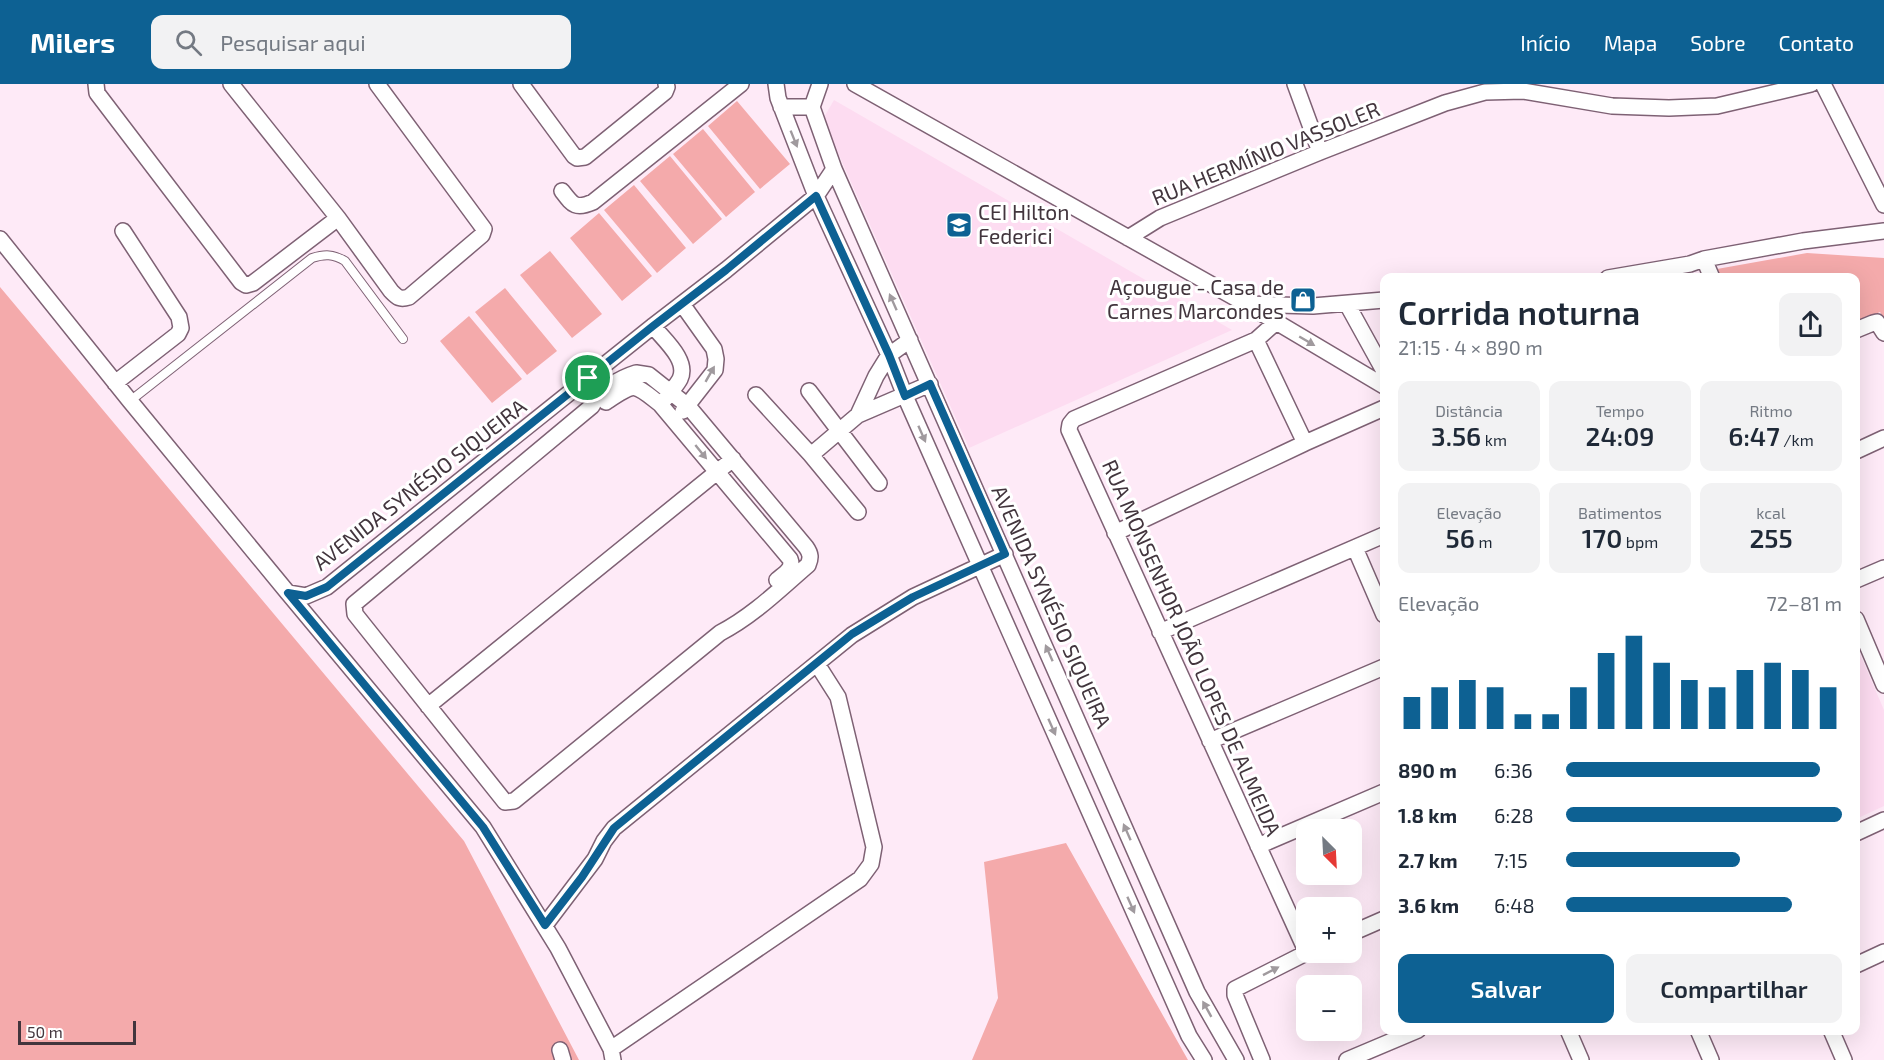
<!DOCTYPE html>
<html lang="pt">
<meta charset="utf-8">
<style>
body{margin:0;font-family:"Exo 2",sans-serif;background:#f2f2f3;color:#1f2937;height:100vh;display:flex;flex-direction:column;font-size:22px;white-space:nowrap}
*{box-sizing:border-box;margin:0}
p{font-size:20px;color:#747a83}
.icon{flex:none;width:33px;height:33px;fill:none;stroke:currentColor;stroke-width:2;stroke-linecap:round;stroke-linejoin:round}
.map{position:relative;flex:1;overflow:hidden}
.side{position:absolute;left:1380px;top:189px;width:480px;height:762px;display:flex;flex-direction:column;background:#fff;border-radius:12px;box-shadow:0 6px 24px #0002}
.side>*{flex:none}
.needle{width:39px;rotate:156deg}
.controls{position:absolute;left:1296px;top:735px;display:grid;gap:12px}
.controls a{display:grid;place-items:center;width:66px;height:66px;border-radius:12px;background:#fff;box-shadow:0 6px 24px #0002;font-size:30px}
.scale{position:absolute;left:18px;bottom:15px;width:118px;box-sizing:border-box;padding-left:6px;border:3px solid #42353d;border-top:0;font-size:16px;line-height:21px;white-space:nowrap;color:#42353d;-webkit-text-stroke:4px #fff;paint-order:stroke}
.pin{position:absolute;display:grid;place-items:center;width:51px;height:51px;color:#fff;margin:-26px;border:3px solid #fff;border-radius:50%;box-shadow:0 2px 6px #0007}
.round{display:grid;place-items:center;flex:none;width:63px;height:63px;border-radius:12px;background:#f2f2f3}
.head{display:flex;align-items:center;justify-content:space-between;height:102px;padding:0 18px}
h1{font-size:33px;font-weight:600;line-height:45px}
.stats{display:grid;grid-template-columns:repeat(3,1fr);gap:9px;height:102px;padding:6px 18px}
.stats div{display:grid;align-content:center;border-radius:12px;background:#f2f2f3;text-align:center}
.stats b{font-size:26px;font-weight:600}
.stats small{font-size:16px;font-weight:400}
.stats p{font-size:16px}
.chart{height:168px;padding:12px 18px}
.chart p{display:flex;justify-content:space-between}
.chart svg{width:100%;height:108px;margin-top:6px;stroke:#0d6193;stroke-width:6}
.primary-button{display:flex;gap:12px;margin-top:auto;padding:12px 18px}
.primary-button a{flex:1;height:69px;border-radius:12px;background:#0d6193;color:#fff;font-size:24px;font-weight:600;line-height:69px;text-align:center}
.primary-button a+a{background:#f2f2f3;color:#1f2937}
ul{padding:0 18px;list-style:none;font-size:20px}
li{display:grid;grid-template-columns:96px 72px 1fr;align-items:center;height:45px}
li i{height:15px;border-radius:8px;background:#0d6193}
header{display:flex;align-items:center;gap:36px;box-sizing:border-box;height:84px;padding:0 30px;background:#0d6193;color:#fff}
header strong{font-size:28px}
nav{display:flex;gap:33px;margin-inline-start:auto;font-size:21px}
.search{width:420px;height:54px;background:#f2f2f3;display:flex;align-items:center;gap:15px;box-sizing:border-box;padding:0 21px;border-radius:12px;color:#747a83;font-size:22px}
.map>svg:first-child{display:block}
.built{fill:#fddcf1}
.green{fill:#f4aaab}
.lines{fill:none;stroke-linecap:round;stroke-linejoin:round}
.lane-casing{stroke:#7e6174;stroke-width:10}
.street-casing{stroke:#7e6174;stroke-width:18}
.lane{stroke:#fff;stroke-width:8}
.street{stroke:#fff;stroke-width:15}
.oneway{fill:#a09a9e}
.route-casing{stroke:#fff;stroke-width:12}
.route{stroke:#0d6193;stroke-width:8}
.labels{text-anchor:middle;stroke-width:6;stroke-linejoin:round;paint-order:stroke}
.street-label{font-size:21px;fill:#42353d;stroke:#fff}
.poi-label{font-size:21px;fill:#42353d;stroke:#fff;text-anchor:start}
</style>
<header>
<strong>Milers</strong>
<div class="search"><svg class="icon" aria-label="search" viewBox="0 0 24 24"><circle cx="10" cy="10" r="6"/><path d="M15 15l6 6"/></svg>Pesquisar aqui</div>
<nav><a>Início</a><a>Mapa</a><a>Sobre</a><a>Contato</a></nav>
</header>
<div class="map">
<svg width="1884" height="976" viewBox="0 0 1884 976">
<rect width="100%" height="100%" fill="#feeaf7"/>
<!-- built -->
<path class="built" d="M834 16 1232 246 969 364 823 35Z
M1856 561 1884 626V722L1856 735Z"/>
<!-- green -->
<path class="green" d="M737 17 790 80 760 105 708 42Z
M703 45 755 108 726 133 673 70Z
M670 72 722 135 693 160 640 97Z
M634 101 686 164 657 189 604 126Z
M599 129 652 192 622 217 570 154Z
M550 167 602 230 572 254 520 191Z
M1807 169 1884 174V235L1880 228 1856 239V194L1721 193 1717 185Z
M0 203 464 757 579 976H0Z
M505 204 557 267 527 291 475 228Z
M469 232 522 295 492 319 440 257Z
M1066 759 1188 976H972L998 914 984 778Z"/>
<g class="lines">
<defs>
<path id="lane" d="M130 317 312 174C325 170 333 170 345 177L403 255"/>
<path id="street" d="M96 0 97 9 241 198 246 201 253 199 338 134
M231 0 338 134 391 207C397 213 399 216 409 213L482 151 484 145 377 0
M521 0 574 72 577 74 585 73 665 8 667 3 666 0
M776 0 778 14 816 112 889 271 905 312 1189 952 1204 976
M820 0 812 23 834 85 1197 908 1236 976
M855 0 1246 220 1384 302
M1295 0 1320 68
M1823 0 1884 121
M781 23H812
M562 107C572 120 575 126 593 118L741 0
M1128 154 1160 134 1320 68 1445 19 1485 8 1523 7 1612 22 1669 24 1717 22 1811 0
M0 155 130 317 288 509 306 512 327 503 653 242 726 186 816 112 834 85
M1704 175 1712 194
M1608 194 1690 180 1704 175 1803 157 1884 147
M682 220 714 265 716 275 715 286 683 327
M1246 220 1313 222 1384 216
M1347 220 1384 287
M1275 239 1256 256 1074 335 1070 340 1069 346 1307 869
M653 242C663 255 689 276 680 295 677 301 670 308 666 314
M1856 246 1873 239 1877 238 1884 249
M1256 256 1305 359
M636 289 649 291 688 322 806 463C811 470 811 474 808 481 780 505 753 532 720 549L514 717 505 718 355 530 354 520 592 322C599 306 620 294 636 289Z
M115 299 178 250 181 244 179 233 123 147
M809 307 879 399
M756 311 811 371 858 428
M606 318C636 298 633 299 660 320L790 475C794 485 784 490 777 496
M858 331 876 292 889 271 910 256
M1856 367 1884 354
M811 371 858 331 930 300
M1115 449 1305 359 1384 324
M1355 464 1384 531
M1856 496 1884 484
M288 509 483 743 558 864 611 965 613 976
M1856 535 1884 601
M1160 548 1384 451
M428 622 733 375
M1210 657 1384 583
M1856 749 1884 736
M1258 762 1384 708
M545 841 595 775 604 757 614 744 852 551 913 513 1005 470
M1352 849 1384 835
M1856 881 1884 868
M1568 946 1581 976
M1698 946 1711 976
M1831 946 1844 976
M611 965 860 795 871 780 874 763 838 613 817 580
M560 966 563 976
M1262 976 1235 911V905L1308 868
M1347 976 1418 946"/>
</defs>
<!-- lane casing -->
<use href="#lane" class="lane-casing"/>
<!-- street casing -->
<use href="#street" class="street-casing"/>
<!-- lane -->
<use href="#lane" class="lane"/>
<!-- street -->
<use href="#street" class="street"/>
</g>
<!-- one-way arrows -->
<defs><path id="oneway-solid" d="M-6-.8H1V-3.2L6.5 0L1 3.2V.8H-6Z" transform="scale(1.5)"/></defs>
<g class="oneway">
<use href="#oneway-solid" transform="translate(794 55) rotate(68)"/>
<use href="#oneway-solid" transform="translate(893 218) rotate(-114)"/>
<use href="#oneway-solid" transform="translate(1307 257) rotate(30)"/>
<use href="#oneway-solid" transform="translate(710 290) rotate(-60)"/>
<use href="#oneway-solid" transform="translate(922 350) rotate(66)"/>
<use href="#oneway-solid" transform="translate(701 368) rotate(51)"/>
<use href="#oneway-solid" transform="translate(1049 569) rotate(-114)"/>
<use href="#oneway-solid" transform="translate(1052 643) rotate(66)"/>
<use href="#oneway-solid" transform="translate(1127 748) rotate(-114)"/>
<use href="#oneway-solid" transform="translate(1131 821) rotate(66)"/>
<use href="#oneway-solid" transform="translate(1271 887) rotate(-27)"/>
<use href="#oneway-solid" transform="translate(1207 925) rotate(-119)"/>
</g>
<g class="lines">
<defs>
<path id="route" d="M816 112 889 271 905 312 930 300 1005 470 913 513 852 550 614 744 582 793 545 841 483 743 288 509 306 512 327 503 653 242 726 186Z"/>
</defs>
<!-- route casing -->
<use href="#route" class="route-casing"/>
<!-- route -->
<use href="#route" class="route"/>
</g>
<!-- icons -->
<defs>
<symbol id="school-square" viewBox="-11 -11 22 22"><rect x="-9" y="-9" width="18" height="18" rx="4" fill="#0d6193" stroke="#fff"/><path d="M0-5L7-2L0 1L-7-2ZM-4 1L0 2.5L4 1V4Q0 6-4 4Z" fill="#fff"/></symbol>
<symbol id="shop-square" viewBox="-11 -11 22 22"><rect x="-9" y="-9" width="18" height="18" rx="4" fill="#0d6193" stroke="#fff"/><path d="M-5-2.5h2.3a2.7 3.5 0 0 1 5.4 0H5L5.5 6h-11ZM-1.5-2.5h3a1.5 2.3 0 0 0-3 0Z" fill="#fff"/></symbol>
</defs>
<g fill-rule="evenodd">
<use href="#school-square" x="944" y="126" width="30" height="30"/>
<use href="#shop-square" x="1288" y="201" width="30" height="30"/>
</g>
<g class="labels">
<!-- street labels -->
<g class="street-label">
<text transform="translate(1266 70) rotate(-22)" y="7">RUA HERMÍNIO VASSOLER</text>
<text transform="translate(420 401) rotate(-38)" y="7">AVENIDA SYNÉSIO SIQUEIRA</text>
<text transform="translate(1051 523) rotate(66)" y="7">AVENIDA SYNÉSIO SIQUEIRA</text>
<text transform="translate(1191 564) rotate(66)" y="7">RUA MONSENHOR JOÃO LOPES DE ALMEIDA</text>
</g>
<!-- poi labels -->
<g class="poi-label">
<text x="978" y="136">CEI Hilton<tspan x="978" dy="24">Federici</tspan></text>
<text x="1284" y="211" text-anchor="end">Açougue - Casa de<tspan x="1284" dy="24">Carnes Marcondes</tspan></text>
</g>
</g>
</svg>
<div class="controls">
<a><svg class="needle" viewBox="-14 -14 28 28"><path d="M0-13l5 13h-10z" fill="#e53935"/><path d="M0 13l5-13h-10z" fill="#747a83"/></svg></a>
<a>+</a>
<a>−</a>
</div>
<div class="scale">50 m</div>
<div class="pin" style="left:588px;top:294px;background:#1e9e55"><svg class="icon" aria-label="arrive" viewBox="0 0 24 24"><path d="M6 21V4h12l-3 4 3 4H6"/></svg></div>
<section class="side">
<div class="head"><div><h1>Corrida noturna</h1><p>21:15 · 4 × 890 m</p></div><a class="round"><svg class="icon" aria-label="share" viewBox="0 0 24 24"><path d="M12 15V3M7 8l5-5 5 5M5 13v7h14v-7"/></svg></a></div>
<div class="stats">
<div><p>Distância</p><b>3.56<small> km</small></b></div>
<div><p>Tempo</p><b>24:09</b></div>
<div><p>Ritmo</p><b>6:47<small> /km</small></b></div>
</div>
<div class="stats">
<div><p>Elevação</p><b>56<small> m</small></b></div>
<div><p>Batimentos</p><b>170<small> bpm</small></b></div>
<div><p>kcal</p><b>255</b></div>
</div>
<div class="chart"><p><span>Elevação</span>72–81 m</p>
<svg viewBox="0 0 160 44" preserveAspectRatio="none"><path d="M5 44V31M15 44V27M25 44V24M35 44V27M45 44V38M55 44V38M65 44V27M75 44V13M85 44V6M95 44V17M105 44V24M115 44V27M125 44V20M135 44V17M145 44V20M155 44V27"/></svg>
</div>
<ul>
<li><b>890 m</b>6:36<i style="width:92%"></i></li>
<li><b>1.8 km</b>6:28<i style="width:100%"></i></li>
<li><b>2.7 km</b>7:15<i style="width:63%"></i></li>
<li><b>3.6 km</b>6:48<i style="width:82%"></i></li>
</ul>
<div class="primary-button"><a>Salvar</a><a>Compartilhar</a></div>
</section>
</div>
